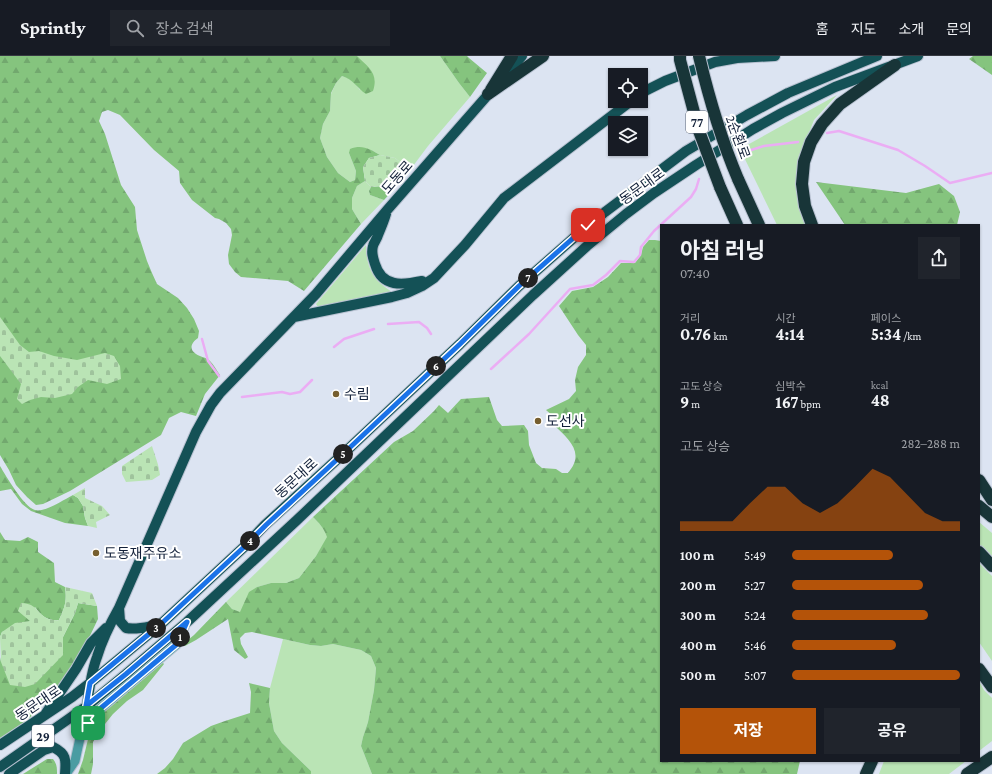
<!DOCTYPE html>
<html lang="ko">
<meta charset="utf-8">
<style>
body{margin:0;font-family:"Crimson Pro","Noto Sans KR",serif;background:#20242c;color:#f1f3f6;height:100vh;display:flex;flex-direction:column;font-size:15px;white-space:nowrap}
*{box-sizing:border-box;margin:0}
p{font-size:13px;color:#9ea1a6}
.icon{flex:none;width:22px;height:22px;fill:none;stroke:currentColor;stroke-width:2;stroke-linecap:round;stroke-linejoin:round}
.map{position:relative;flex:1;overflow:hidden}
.details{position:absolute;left:660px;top:168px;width:320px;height:538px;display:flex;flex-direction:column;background:#171b24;border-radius:0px;box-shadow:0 1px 3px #0004}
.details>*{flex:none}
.tools{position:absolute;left:608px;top:12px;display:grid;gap:8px}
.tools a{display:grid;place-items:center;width:40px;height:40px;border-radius:0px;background:#171b24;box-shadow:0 1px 3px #0004;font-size:20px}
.pin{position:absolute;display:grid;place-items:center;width:34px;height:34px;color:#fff;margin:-17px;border-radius:8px;box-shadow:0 2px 6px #0006}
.km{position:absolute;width:20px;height:20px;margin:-10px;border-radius:50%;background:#222;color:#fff;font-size:11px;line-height:20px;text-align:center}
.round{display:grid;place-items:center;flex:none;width:42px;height:42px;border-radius:0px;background:#20242c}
.summary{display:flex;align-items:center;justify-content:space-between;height:68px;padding:0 20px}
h1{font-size:22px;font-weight:700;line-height:30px}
.stats{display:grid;grid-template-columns:repeat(3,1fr);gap:6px;height:68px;padding:4px 20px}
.stats div{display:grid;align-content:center}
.stats b{font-size:17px;font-weight:700}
.stats small{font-size:11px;font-weight:400}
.stats p{font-size:11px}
.chart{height:112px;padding:8px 20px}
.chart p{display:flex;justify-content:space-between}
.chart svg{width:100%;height:72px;margin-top:4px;fill:#b45309;opacity:.7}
.cta{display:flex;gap:8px;margin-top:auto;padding:8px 20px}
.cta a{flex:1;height:46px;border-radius:0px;background:#b45309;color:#fff;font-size:16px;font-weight:700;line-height:46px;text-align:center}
.cta a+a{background:#20242c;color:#f1f3f6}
ul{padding:0 20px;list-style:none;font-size:13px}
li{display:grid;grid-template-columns:64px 48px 1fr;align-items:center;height:30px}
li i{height:10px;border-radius:5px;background:#b45309}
header{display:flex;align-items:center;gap:24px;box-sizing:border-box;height:56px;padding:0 20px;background:#171b24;border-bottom:1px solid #363941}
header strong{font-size:19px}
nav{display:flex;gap:22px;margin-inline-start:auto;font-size:14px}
.search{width:280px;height:36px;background:#20242c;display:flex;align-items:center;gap:10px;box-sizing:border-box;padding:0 14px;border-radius:0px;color:#9ea1a6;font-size:15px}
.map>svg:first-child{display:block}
.green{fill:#bae4b5}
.forest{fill:url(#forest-firs)}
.cemetery{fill:url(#cemetery-stones)}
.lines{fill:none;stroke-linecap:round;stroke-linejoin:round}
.stream{stroke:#ebadf4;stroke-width:2.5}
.minor-casing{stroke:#b8c1d1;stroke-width:11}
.major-casing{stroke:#b8c1d1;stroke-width:12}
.highway-casing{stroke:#b8c1d1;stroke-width:14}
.minor{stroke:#4a9ca2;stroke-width:9}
.major{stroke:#145156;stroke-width:10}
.highway{stroke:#183538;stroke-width:12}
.highway-bridge-casing{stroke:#b8c1d1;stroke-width:14;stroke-linecap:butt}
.highway-bridge{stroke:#183538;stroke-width:12}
.route-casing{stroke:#fff;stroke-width:8}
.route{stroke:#1a73e8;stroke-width:5}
.poi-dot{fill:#765e2f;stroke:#fff;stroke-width:1.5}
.labels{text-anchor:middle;stroke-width:4;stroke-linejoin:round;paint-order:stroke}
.shield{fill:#fff;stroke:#596374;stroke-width:1}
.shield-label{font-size:13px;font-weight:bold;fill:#122039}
.street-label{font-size:14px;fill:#122039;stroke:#fff}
.poi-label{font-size:14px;fill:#122039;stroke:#fff;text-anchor:start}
</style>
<header>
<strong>Sprintly</strong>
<div class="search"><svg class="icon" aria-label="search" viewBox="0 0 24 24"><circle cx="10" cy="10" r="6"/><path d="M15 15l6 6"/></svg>장소 검색</div>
<nav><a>홈</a><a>지도</a><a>소개</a><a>문의</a></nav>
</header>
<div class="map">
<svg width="992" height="718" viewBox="0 0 992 718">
<defs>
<pattern id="forest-firs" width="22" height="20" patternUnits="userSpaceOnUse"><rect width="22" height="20" fill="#85c47e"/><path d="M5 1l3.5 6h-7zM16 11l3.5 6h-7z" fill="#72a86e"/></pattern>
<pattern id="cemetery-stones" width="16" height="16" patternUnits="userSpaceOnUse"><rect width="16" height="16" fill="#bae4b5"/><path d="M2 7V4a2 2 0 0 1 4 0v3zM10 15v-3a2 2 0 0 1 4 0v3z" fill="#9fc39c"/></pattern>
</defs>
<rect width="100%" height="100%" fill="#dce4f2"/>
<!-- green -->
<path class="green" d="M357 0H440L459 27 470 41 428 90 410 114 395 102 380 99 371 94 349 97 356 115 355 124 350 126 338 117 327 101 320 82 323 68 330 55 331 38 336 27 342 20C351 22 355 27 360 34Z
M837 39 814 64 799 103 812 169H777L740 93Z
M365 125 371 131 369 135 370 139 384 144 361 168 352 153V142L357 130Z
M366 189C366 211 373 224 392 236L318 251 316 248Z
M313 461C319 467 324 472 328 481L316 500 299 522 286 527H271L257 531 240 557 232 553 226 546Z
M979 466 992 477V501L979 488Z
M979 507 992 520V605L979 586Z
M283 583 310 589 321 590 333 588 361 594 371 600 376 612 374 634 368 666 363 681 361 690 372 718H311V715L282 687 274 675 269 647 270 632Z
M979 625 984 634 992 642V685L979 695Z
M884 705H966L949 718H879Z"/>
<!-- forest -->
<path class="forest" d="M0 0H357C368 11 379 17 373 35L366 38C357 32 353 23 342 20L336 27 331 37 330 55 323 68 320 82 327 101 338 117 350 126 355 124 356 115 349 97 350 93C362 88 370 93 380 99L369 102 363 111 365 125 357 130 352 142V153L361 168 304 235 288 225 241 221 235 216 229 208 228 199 232 179 231 173 226 167 219 163 215 162 192 144 180 127 179 115 154 94 120 59 108 54 102 56 99 65 105 78 121 129 135 151 137 174 147 205 152 217 157 228 178 242 187 252 194 263 199 275 198 282C192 286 188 293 196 298 200 301 206 301 210 305 214 309 217 315 220 319L205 338 196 360 181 356 169 362 161 379 70 435 43 448 36 449 27 441 16 429 9 414 0 399Z
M440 0H467L469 2 487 17 470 41 459 27Z
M973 0H992V19L969 3Z
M816 126 906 137 939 128 954 140 960 156 957 169H845Z
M382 130 394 133 384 144 370 139 369 135 371 131Z
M649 184H655L661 185V705H800L797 718H372L361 690 363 681 368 666 374 634 376 612 371 600 361 594 333 588 321 590 310 589 252 576 245 577 240 582 241 588 248 601 245 603 234 594 228 563 196 584 185 590 183 588 194 579 226 546 232 553 240 556 249 536 257 531 271 527H286L299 522 316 500 327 481C324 472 319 467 313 461L394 386 413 375 434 355 439 349 448 357 461 343 489 341 497 364 502 370 524 369 528 375 529 389 536 407 542 412 556 413 562 417H568C586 396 568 383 553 368L554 361 546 354 569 343 576 335 575 324 578 311 586 299V289L578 279 559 250 572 235 593 231 608 221 621 207H635L641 199 643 191Z
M0 410C6 420 24 451 35 454 44 457 65 443 73 439L78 442 83 450 85 462 88 470 65 467 31 455 22 448 11 433 0 435Z
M0 476 5 484 20 485 28 481 38 486V496L54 507 55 526 65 531C67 545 65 551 59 564 48 565 41 560 35 551L31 565 2 576 0 581Z
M78 547 97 550 98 563 76 609 52 639 39 653 26 665 0 682V601L1 606 63 599V581L75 557Z
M162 606 164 608 143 634 127 645 113 658 101 673 93 686V708L91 718H78L83 704 90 675 99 660 107 651 147 620Z
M249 627 270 632 269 647 274 675 282 687 311 715V718H157L165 712 173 703 183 687 211 670 225 665 250 657 251 636Z
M47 703H53C57 708 57 712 57 718H23Z"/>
<!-- cemetery -->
<path class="cemetery" d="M380 99 395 102 410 114 394 133 382 130 371 131 365 125 363 111 369 102Z
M0 261 20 289 29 296 39 295 54 300 77 304 105 297 114 300 120 310 121 323 107 328 88 324 78 331 72 338 55 342 41 341 30 344 22 348 17 343 21 328 0 300Z
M152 390C155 400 159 409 160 419L152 424 126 426 122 418V410Z
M85 432V442L102 450 110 459 96 466 97 472 88 470 85 462 83 450 78 442 73 439Z
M65 531 92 537 97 550 78 547 75 557 63 581V599L35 628 25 631 10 629 1 606 0 581 2 576 15 567 30 565 18 555 21 547C26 547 30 548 34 551 36 552 36 553 38 555 44 562 50 565 59 564 65 551 67 545 65 531Z"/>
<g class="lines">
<!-- stream -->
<path class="stream" d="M827 77 839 75 898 94 925 110 950 127 992 117
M748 95 764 90 798 86
M388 268 419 266 427 272 431 278
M202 283 208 305 219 320
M334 291 344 283 374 273
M491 313 529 278 570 233 593 229 606 219 620 205 634 206 640 199 641 191 654 175 691 141 696 133 699 123
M242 341 282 336 290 338 300 336 312 324"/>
<defs>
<path id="minor" d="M81 677 95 657 177 588 186 567
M66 718 75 705 87 650"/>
<path id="major" d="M504 21 522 0
M641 37 665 25 715 6 737 2 775 0
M386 158C384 165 381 172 378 179 377 183 374 186 373 190 371 197 373 202 375 208 382 232 403 229 422 225
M294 261 392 241 407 237 422 230 434 222 465 189 504 142 631 45
M119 552 120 565 126 572C137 574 146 571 157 569
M87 650C89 633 91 617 97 601 102 584 110 568 119 552L196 376 211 349 220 337 316 238 388 153 493 33
M46 657 76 613 91 587 106 572
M0 689 72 641 90 627 161 568 244 491 265 469 343 398 460 288 519 230 577 179 605 156 686 95 747 59 788 37 877 0
M0 711 87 650 126 618 187 566 297 464 533 239 587 190 626 158 654 137 696 109 753 73 782 57 835 31 918 0
M9 718 44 694 53 691C67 698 66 704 65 718"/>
<path id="highway" d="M491 34 512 0
M488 38 543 0
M738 123 759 169
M720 131 737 169
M812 169 805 150 802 128 804 106 811 86 822 68 840 48 895 9
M979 424 992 444
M979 450 992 461
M979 496 992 510
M979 613 992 631
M866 718 872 705
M967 718 992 701"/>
</defs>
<!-- minor casing -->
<use href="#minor" class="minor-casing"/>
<!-- major casing -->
<use href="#major" class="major-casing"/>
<!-- highway casing -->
<use href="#highway" class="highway-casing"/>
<!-- minor -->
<use href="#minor" class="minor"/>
<!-- major -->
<use href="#major" class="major"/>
<!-- highway -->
<use href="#highway" class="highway"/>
<defs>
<path id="highway-bridge" d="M680 0V4L699 75 720 131
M699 0C709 42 721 83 738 123"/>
</defs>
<!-- highway-bridge casing -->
<use href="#highway-bridge" class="highway-bridge-casing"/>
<!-- highway-bridge -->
<use href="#highway-bridge" class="highway-bridge"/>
</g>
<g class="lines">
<defs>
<path id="route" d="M88 667 95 657 177 588 187 566 126 618 86 650 90 627 161 568 244 491 266 469 343 398 460 288 519 230 588 169"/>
</defs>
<!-- route casing -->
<use href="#route" class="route-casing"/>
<!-- route -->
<use href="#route" class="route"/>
</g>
<!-- markers -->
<g class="poi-dot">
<circle cx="336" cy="338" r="4"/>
<circle cx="538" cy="365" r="4"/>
<circle cx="96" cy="497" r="4"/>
</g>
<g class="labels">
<!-- shield labels -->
<g class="shield">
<rect x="686" y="55" width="22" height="22" rx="3"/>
<rect x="32" y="669" width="22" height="22" rx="3"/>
</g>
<g class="shield-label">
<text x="697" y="71">77</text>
<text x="43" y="685">29</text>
</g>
<!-- street labels -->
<g class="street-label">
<text transform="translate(738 81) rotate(70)" y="5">2순환로</text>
<text transform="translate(397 121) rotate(-49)" y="5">도동로</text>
<text transform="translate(642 130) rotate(-36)" y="5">동문대로</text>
<text transform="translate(296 422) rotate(-42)" y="5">동문대로</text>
<text transform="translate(38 647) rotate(-34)" y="5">동문대로</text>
</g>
<!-- poi labels -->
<g class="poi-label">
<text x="344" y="343">수림</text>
<text x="546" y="370">도선사</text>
<text x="104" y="502">도동재주유소</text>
</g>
</g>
</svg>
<div class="tools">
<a><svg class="icon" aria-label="locate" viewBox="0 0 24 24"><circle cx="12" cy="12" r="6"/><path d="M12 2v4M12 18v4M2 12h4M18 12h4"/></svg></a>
<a><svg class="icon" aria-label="layers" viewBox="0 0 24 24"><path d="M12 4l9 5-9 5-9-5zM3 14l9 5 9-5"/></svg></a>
</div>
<div class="pin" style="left:88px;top:667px;background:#1e9e55"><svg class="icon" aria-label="arrive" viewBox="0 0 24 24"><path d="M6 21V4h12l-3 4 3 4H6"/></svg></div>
<div class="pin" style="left:588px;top:169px;background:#d93025"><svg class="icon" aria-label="check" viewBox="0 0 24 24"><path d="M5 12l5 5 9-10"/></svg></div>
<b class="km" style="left:180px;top:581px">1</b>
<b class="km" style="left:156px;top:572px">3</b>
<b class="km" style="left:250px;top:485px">4</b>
<b class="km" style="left:343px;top:398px">5</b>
<b class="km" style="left:436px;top:310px">6</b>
<b class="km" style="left:528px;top:222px">7</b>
<section class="details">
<div class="summary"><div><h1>아침 러닝</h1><p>07:40</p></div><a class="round"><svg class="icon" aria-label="share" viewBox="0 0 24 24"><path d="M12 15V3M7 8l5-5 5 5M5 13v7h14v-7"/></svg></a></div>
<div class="stats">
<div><p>거리</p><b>0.76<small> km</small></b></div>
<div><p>시간</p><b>4:14</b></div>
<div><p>페이스</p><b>5:34<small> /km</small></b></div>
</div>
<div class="stats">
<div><p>고도 상승</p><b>9<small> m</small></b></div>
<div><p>심박수</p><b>167<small> bpm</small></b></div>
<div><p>kcal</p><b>48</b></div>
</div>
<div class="chart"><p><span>고도 상승</span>282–288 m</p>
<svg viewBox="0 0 160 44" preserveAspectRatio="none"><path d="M0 44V38L10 38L20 38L30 38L40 27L50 17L60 17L70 27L80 33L90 27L100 17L110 6L120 11L130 22L140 33L150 38L160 38V44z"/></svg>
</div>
<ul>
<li><b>100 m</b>5:49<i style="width:60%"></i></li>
<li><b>200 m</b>5:27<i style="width:78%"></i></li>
<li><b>300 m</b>5:24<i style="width:81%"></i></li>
<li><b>400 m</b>5:46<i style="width:62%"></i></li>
<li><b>500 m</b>5:07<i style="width:100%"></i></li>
</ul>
<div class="cta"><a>저장</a><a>공유</a></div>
</section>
</div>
